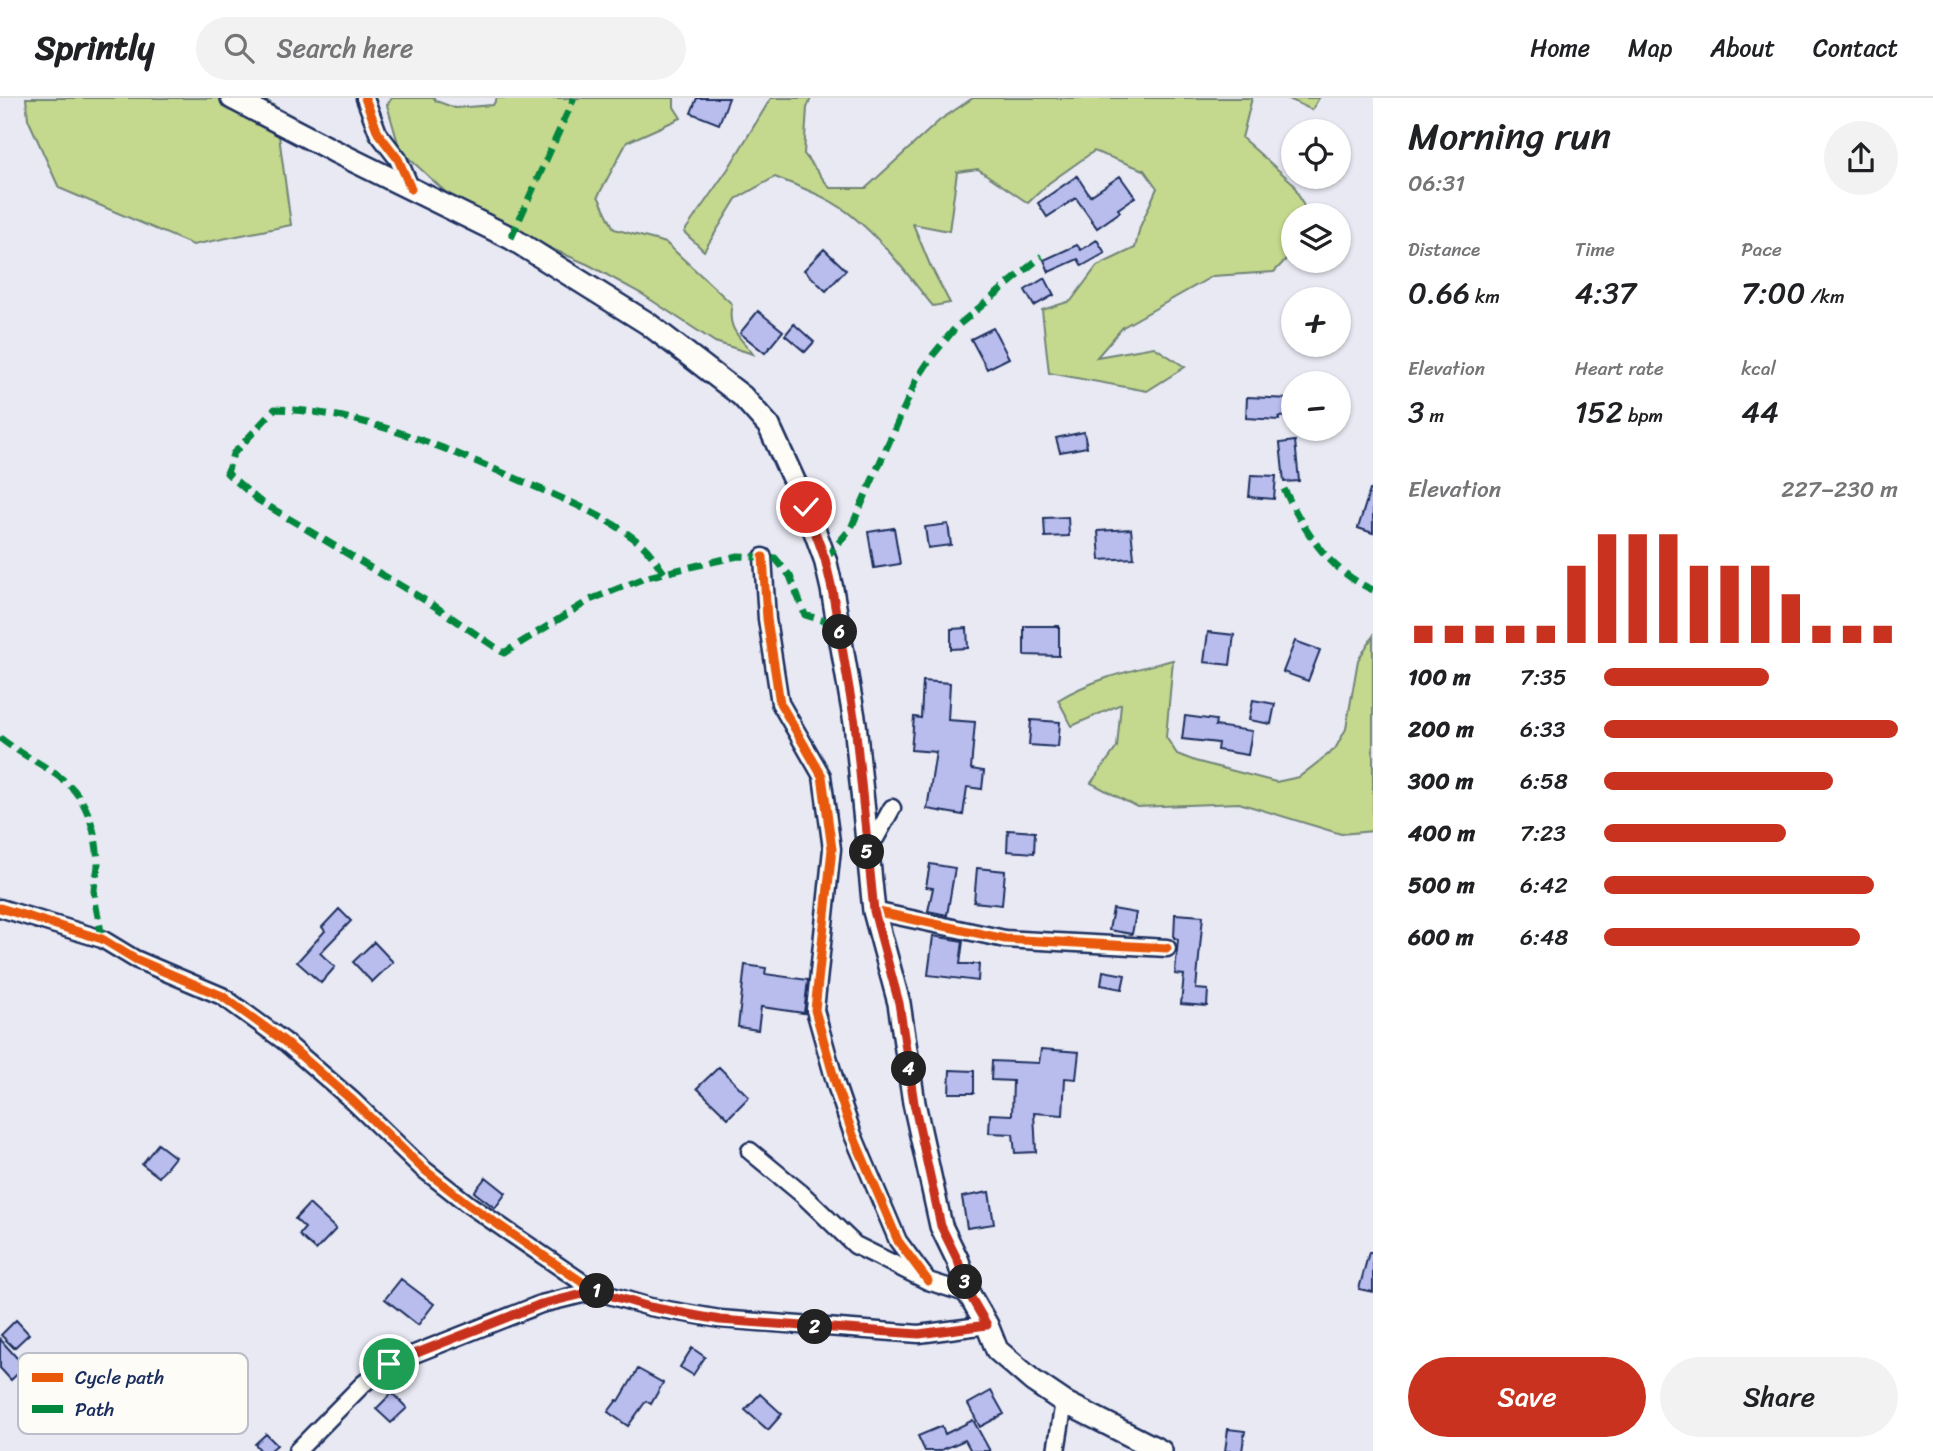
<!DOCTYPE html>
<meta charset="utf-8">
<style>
body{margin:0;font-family:Sriracha,sans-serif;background:#f2f2f2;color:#202124;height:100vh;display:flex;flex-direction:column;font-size:26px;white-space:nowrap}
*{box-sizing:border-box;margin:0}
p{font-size:23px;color:#757577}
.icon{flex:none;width:38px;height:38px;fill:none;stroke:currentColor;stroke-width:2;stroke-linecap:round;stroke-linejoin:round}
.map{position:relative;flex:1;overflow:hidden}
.sheet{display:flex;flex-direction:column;background:#fff;width:560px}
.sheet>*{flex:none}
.fabs{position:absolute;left:1281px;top:21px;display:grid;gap:14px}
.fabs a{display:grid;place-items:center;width:70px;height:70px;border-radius:50%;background:#fff;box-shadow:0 2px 5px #0004;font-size:35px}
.pin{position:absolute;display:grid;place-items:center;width:60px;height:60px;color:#fff;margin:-30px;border:4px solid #fff;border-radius:50%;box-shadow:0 2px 7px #0007}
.km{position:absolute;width:35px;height:35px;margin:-18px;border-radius:50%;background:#222;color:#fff;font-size:19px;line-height:35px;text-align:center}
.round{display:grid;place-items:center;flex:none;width:74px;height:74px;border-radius:37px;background:#f2f2f2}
.summary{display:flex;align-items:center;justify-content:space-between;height:119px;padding:0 35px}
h1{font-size:38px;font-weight:600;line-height:52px}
.figures{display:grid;grid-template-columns:repeat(3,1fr);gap:10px;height:119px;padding:7px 35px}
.figures div{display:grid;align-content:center}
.figures b{font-size:30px;font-weight:600}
.figures small{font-size:19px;font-weight:400}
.figures p{font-size:19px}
.chart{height:196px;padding:14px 35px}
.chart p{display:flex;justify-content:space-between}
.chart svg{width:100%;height:126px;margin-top:7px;stroke:#c8321e;stroke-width:6}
.cta{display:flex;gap:14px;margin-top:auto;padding:14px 35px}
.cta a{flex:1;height:80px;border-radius:42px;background:#c8321e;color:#fff;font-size:28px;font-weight:600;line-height:80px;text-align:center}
.cta a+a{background:#f2f2f2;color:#202124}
ul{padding:0 35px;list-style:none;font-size:23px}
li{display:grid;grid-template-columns:112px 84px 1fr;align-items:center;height:52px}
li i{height:18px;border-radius:9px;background:#c8321e}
header{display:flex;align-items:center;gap:42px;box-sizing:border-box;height:98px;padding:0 35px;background:#fff;border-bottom:2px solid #e0e0e0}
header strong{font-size:33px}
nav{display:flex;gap:38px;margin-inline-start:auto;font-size:24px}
.search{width:490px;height:63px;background:#f2f2f2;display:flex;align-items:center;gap:18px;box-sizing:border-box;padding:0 24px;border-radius:38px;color:#757577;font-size:26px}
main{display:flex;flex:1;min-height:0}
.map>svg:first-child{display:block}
.green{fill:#c4d88e;stroke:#708476;stroke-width:2}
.building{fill:#b9bdee;stroke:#1b2f5e;stroke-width:2}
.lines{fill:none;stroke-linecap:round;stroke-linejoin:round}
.minor-casing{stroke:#1b2f5e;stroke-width:21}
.major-casing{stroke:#1b2f5e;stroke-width:26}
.minor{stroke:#fdfcf7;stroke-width:16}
.major{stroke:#fdfcf7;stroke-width:21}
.quiet{stroke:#00873e;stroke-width:7;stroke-dasharray:14 7;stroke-linecap:butt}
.cycleway-casing{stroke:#fdfcf7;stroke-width:13}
.cycleway{stroke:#e8590c;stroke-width:9}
.route-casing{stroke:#fff;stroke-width:14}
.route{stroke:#c8321e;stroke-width:9}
.key{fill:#fdfcf7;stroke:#b9bec9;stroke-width:2}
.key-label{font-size:19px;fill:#1b2f5e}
</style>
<header>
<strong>Sprintly</strong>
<div class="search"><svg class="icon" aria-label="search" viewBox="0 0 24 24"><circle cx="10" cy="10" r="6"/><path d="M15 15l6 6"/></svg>Search here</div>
<nav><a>Home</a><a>Map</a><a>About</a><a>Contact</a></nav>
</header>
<main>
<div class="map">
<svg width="1373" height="1353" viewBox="0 0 1373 1353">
<rect width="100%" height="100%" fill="#e9e9f4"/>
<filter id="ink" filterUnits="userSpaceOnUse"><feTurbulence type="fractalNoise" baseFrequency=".0143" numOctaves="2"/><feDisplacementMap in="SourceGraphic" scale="14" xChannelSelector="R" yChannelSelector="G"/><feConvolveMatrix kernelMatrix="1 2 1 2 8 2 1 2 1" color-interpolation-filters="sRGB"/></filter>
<g filter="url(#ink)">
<!-- green -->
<path class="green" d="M26 0H263L275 8 291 127 193 147 59 90 28 21Z
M392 0H434L436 3 455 10 493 7 497 0H674V9L681 20 627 44 598 98 614 131 666 145 732 206C726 230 739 238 753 256L715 244 642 196 589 167 466 113 400 52 387 7Z
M771 0H811L807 10 804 56 830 90H866L940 22 973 0H1252L1242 40 1293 85 1308 117H1293V154L1274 174 1213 178 1123 229 1097 259 1154 249 1185 269 1147 293 1049 275 1042 212 1071 203 1097 168 1135 150 1140 129 1157 90 1144 72 1094 53 1049 85 1028 105 978 71 957 74 949 133 913 126 930 167 950 205 933 208C909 179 886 146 857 122 834 101 803 90 775 79L736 101 704 153 684 134 728 71Z
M1287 0H1319L1312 12Z
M1373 538V733L1341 736 1239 705 1137 709 1091 685 1117 649 1121 606 1072 628 1058 602C1094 580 1133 572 1173 562L1166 639 1177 656 1195 663 1276 684 1299 679 1335 651 1346 631 1358 562Z"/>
<!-- building -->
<path class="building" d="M697 0H729L719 26 691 15Z
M1077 78 1090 98 1120 78 1135 99 1118 111 1120 114 1097 130 1076 100 1047 119 1038 105Z
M1097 142 1105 155 1082 168 1078 161 1049 174 1044 162 1077 147 1081 152Z
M824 151 846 172 826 193 804 172Z
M1045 180 1054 197 1034 208 1025 192Z
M758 213 783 233 765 255 740 235Z
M794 226 814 244 805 254 785 237Z
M993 230 1009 260 987 271 971 241Z
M1247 299 1293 301V318L1279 319V322L1246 320Z
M1084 334 1087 349 1060 354 1056 340Z
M1295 343 1299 383 1284 384 1280 345Z
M1251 377 1276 378 1274 401 1249 399Z
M1370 392H1373V435L1358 430Z
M1068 419 1069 438 1045 439 1044 420Z
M948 426 951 447 928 450 925 429Z
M894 430 900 466 874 470 868 434Z
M1131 431 1134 460 1100 462 1098 433Z
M1024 528H1059V558L1024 557Z
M967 530 968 550 951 551V531Z
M1208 534 1234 537 1230 567 1204 564Z
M1295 543 1320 552 1308 583 1283 574Z
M923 583 950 585 948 622 975 624 971 671 984 673 982 691 967 689 963 717 927 711 936 654 911 652 914 619 921 620Z
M1253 602 1275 606 1271 626 1249 622Z
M1185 618 1216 622 1215 628 1252 633 1248 657 1217 652 1218 645 1182 641Z
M1031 622 1060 624 1058 649 1029 647Z
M1008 732 1035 734 1034 755 1007 753Z
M930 766 955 770 947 817 928 813 933 790 926 789Z
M977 770 1005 773 1002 807 974 804Z
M339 811 351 823 320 855 335 869 321 885 297 864 325 833 322 829Z
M1113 811 1136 815 1132 836 1109 832Z
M1175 816 1203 818 1196 891 1208 892 1207 908 1181 906 1184 877 1175 876 1178 841 1174 840Z
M933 838 963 843 960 866H979L978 883 928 877Z
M374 844 393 864 372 884 353 864Z
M745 867 766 870 765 876 808 882 804 915 761 909 758 932 738 929Z
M1103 873 1125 877 1122 891 1101 887Z
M1041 951 1079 954 1076 981 1065 980 1063 1017 1034 1015 1036 1054 1015 1055 1013 1036 989 1035 990 1016 1012 1017 1013 983 991 982 992 963 1039 965Z
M719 969 749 999 728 1020 697 990Z
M950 972 974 973V995H949Z
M158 1046 175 1059 159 1079 142 1066Z
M486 1079 506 1095 495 1110 474 1094Z
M989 1094 994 1126 967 1130 962 1099Z
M309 1106 336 1131 316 1152 299 1137 305 1130 295 1121Z
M1369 1154H1373V1194L1359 1191Z
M401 1181 434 1206 418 1227 385 1201Z
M16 1222 29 1236 14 1250 1 1237Z
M0 1241 25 1269 11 1282 0 1270Z
M692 1250 705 1259 693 1277 680 1269Z
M638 1271 663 1285 651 1306 646 1303 628 1328 608 1314 617 1302 619 1303Z
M991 1293 1004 1316 980 1329 968 1306Z
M392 1295 407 1310 391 1325 376 1311Z
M760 1296 782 1316 768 1332 745 1312Z
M973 1322 990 1353H971L965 1342 939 1353H925L918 1338 942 1328 945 1336Z
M1228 1331 1245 1333 1242 1353H1225Z
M266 1336 277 1347 270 1353H261L255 1346Z"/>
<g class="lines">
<defs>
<path id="minor" d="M365 0 378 35 398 61 411 91
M763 459 767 521 780 605 822 678 832 751 815 912 836 987 853 1037 898 1143 928 1183
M866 739H876L892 710
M0 810 102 841 135 861 222 898 284 943 353 1003 422 1070 468 1106 595 1193 650 1209 720 1221 919 1236 987 1227
M874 813 1005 841 1167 850
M750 1053 802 1096 855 1147 928 1183 969 1196
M297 1353 363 1286 389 1266 541 1206 595 1193
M1056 1353 1064 1304"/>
<path id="major" d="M232 0 334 53 511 140 647 225 742 298 769 328 806 409 825 461 832 491 855 625 874 813 899 905 914 1005 941 1128 958 1163 969 1196 987 1227 997 1252 1033 1283 1064 1304 1161 1353"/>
</defs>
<!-- minor casing -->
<use href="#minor" class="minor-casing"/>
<!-- major casing -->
<use href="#major" class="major-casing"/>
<!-- minor -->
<use href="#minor" class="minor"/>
<!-- major -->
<use href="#major" class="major"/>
<!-- quiet -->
<path class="quiet" d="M511 140 574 0
M1284 391C1305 434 1328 472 1373 492
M825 461 851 430 917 281 933 257 956 229 1042 158
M664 475C657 466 650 453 641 446 608 418 563 401 524 384 445 350 362 313 275 311L233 356 227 375 258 402 436 509 504 555 590 502 647 479 738 458 775 460 790 478 805 517 839 527
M0 640C21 657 48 668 68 686 89 705 97 738 98 766 98 775 94 784 94 793 95 808 100 825 102 841"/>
<defs>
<path id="cycleway" d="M365 0 378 35 398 61 411 91
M763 459 767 521 780 605 822 678 832 751 815 912 836 987 853 1037 898 1143 928 1183
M0 810 102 841 135 861 222 898 284 943 353 1003 422 1070 468 1106 595 1193 650 1209 720 1221 919 1236 987 1227
M874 813 1005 841 1167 850"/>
</defs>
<!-- cycleway casing -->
<use href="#cycleway" class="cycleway-casing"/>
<!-- cycleway -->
<use href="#cycleway" class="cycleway"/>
</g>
</g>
<g class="lines" filter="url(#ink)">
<defs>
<path id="route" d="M389 1266 541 1206 595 1193 650 1209 720 1222 919 1236 987 1227 969 1196 958 1163 941 1128 914 1005 899 905 874 813 855 625 832 491 825 461 806 409"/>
</defs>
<!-- route casing -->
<use href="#route" class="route-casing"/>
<!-- route -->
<use href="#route" class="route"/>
</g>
<!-- legend -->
<rect x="18" y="1255" width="230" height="81" rx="10" class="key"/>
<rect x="32" y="1275" width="31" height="9" fill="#e8590c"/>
<rect x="32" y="1307" width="31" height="8" fill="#00873e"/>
<g class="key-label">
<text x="75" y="1286">Cycle path</text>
<text x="75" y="1318">Path</text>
</g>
</svg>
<div class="fabs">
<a><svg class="icon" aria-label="locate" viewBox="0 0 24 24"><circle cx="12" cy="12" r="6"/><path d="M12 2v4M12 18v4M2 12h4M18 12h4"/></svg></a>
<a><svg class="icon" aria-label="layers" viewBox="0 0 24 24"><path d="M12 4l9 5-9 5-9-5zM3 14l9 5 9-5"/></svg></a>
<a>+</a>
<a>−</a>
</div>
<div class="pin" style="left:389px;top:1266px;background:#1e9e55"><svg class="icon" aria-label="arrive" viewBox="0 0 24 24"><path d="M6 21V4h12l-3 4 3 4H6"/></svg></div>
<div class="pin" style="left:806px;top:409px;background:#d93025"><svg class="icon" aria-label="check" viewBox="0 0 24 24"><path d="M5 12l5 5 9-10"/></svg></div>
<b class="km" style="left:597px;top:1193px">1</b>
<b class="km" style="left:815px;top:1229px">2</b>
<b class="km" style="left:965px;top:1184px">3</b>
<b class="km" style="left:909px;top:971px">4</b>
<b class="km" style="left:867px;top:754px">5</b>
<b class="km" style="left:840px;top:534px">6</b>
</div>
<section class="sheet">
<div class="summary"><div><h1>Morning run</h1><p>06:31</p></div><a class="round"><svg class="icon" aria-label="share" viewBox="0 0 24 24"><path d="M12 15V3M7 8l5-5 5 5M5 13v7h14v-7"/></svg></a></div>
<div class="figures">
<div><p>Distance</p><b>0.66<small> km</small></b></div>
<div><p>Time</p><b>4:37</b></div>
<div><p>Pace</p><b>7:00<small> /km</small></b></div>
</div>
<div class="figures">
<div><p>Elevation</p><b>3<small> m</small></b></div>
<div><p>Heart rate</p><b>152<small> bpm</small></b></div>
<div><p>kcal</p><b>44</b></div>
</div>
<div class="chart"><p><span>Elevation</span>227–230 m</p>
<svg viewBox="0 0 160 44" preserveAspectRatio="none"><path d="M5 44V38M15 44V38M25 44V38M35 44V38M45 44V38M55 44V17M65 44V6M75 44V6M85 44V6M95 44V17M105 44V17M115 44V17M125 44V27M135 44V38M145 44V38M155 44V38"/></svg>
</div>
<ul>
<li><b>100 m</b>7:35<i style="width:56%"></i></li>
<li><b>200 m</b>6:33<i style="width:100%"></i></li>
<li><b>300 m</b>6:58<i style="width:78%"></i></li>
<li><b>400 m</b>7:23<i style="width:62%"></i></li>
<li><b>500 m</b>6:42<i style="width:92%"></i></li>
<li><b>600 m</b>6:48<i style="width:87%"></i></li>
</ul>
<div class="cta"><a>Save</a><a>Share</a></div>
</section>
</main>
